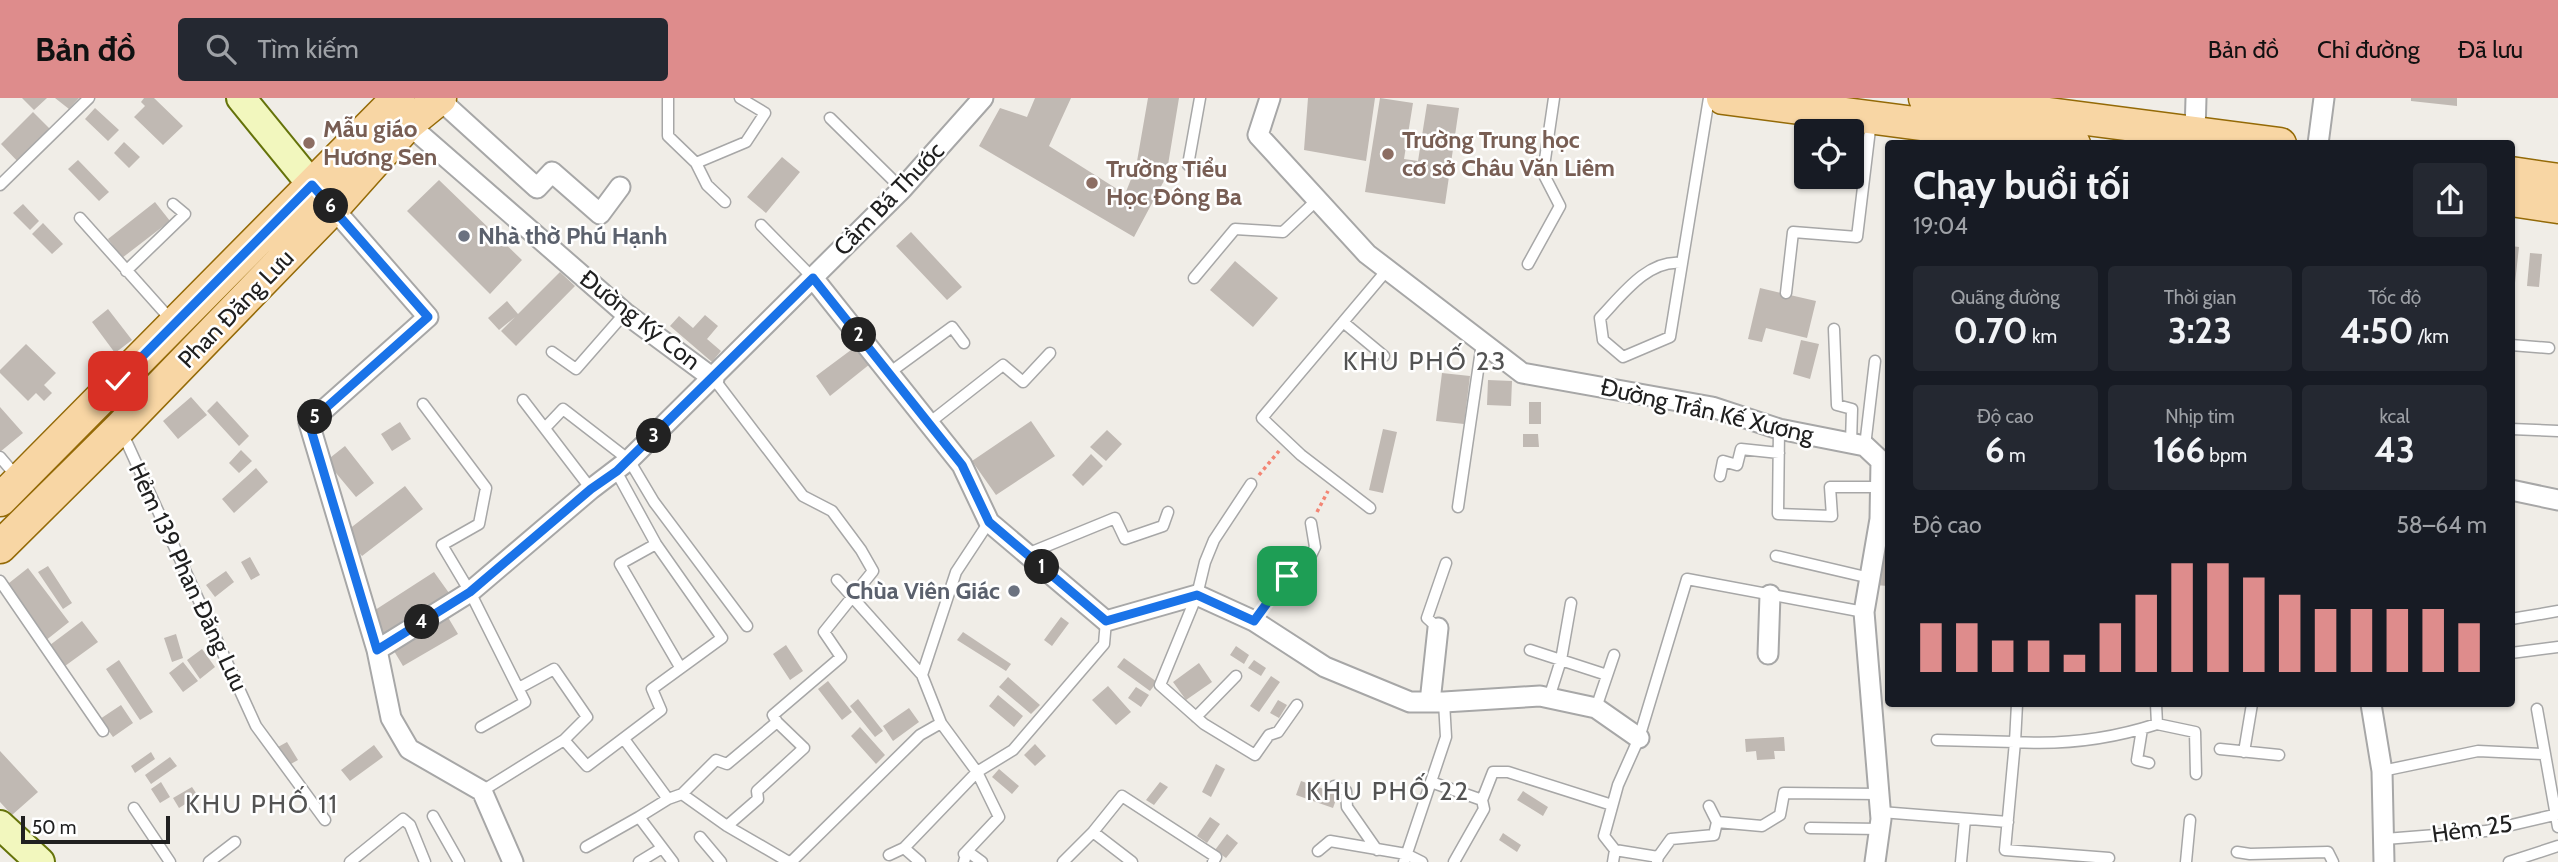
<!DOCTYPE html>
<html lang="vi">
<meta charset="utf-8">
<style>
body{margin:0;font-family:Cabin,sans-serif;background:#242831;color:#f1f3f6;height:100vh;display:flex;flex-direction:column;font-size:26px;white-space:nowrap}
*{box-sizing:border-box;margin:0}
p{font-size:23px;color:#9ea1a6}
.icon{flex:none;width:38px;height:38px;fill:none;stroke:currentColor;stroke-width:2;stroke-linecap:round;stroke-linejoin:round}
.map{position:relative;flex:1;overflow:hidden}
.drawer{position:absolute;left:1885px;top:42px;width:630px;height:567px;display:flex;flex-direction:column;background:#171b24;border-radius:7px;box-shadow:0 2px 5px #0004}
.drawer>*{flex:none}
.tools{position:absolute;left:1794px;top:21px;display:grid;gap:14px}
.tools a{display:grid;place-items:center;width:70px;height:70px;border-radius:7px;background:#171b24;box-shadow:0 2px 5px #0004;font-size:35px}
.scale{position:absolute;left:21px;bottom:18px;width:149px;box-sizing:border-box;padding-left:7px;border:4px solid #202020;border-top:0;font-size:19px;line-height:24px;white-space:nowrap;color:#202020;-webkit-text-stroke:5px #fff;paint-order:stroke}
.pin{position:absolute;display:grid;place-items:center;width:60px;height:60px;color:#fff;margin:-30px;border-radius:14px;box-shadow:0 4px 10px #0006}
.km{position:absolute;width:35px;height:35px;margin:-18px;border-radius:50%;background:#222;color:#fff;font-size:19px;line-height:35px;text-align:center}
.round{display:grid;place-items:center;flex:none;width:74px;height:74px;border-radius:7px;background:#242831}
.overview{display:flex;align-items:center;justify-content:space-between;height:119px;padding:0 28px}
h1{font-size:38px;font-weight:800;line-height:52px}
.metrics{display:grid;grid-template-columns:repeat(3,1fr);gap:10px;height:119px;padding:7px 28px}
.metrics div{display:grid;align-content:center;border-radius:7px;background:#242831;text-align:center}
.metrics b{font-size:35px;font-weight:800}
.metrics small{font-size:19px;font-weight:400}
.metrics p{font-size:19px}
.chart{height:196px;padding:14px 28px}
.chart p{display:flex;justify-content:space-between}
.chart svg{width:100%;height:126px;margin-top:7px;stroke:#de8c8c;stroke-width:6}
header{display:flex;align-items:center;gap:42px;box-sizing:border-box;height:98px;padding:0 35px;background:#de8c8c;color:#111}
header strong{font-size:33px}
nav{display:flex;gap:38px;margin-inline-start:auto;font-size:24px}
.search{width:490px;height:63px;background:#242831;display:flex;align-items:center;gap:18px;box-sizing:border-box;padding:0 24px;border-radius:7px;color:#9ea1a6;font-size:26px}
.map>svg:first-child{display:block}
.building{fill:#c0b9b3}
.lines{fill:none;stroke-linecap:round;stroke-linejoin:round}
.lane-casing{stroke:#a7a7a7;stroke-width:13}
.street-casing{stroke:#a7a7a7;stroke-width:23}
.secondary-casing{stroke:#65730a;stroke-width:32}
.primary-casing{stroke:#946a07;stroke-width:35}
.path{stroke:#f38574;stroke-width:3.5;stroke-dasharray:3.5 3.5;stroke-linecap:butt}
.lane{stroke:#fff;stroke-width:10}
.street{stroke:#fff;stroke-width:19}
.secondary{stroke:#f2f7be;stroke-width:28}
.primary{stroke:#f8d6a4;stroke-width:32}
.route-casing{stroke:#fff;stroke-width:14}
.route{stroke:#1a73e8;stroke-width:9}
.education-dot{fill:#8d6e63;stroke:#fff;stroke-width:2.5}
.worship-dot{fill:#6b7280;stroke:#fff;stroke-width:2.5}
.labels{text-anchor:middle;stroke-width:5;stroke-linejoin:round;paint-order:stroke}
.education-label{font-size:24px;font-weight:bold;fill:#785e54;stroke:#fff;text-anchor:start}
.street-label{font-size:24px;fill:#202020;stroke:#fff}
.worship-label{font-size:24px;font-weight:bold;fill:#5b616d;stroke:#fff;text-anchor:start}
.neighbourhood-label{font-size:26px;letter-spacing:2px;fill:#535353;stroke:#fff}
</style>
<header>
<strong>Bản đồ</strong>
<div class="search"><svg class="icon" aria-label="search" viewBox="0 0 24 24"><circle cx="10" cy="10" r="6"/><path d="M15 15l6 6"/></svg>Tìm kiếm</div>
<nav><a>Bản đồ</a><a>Chỉ đường</a><a>Đã lưu</a></nav>
</header>
<div class="map">
<svg width="2558" height="764" viewBox="0 0 2558 764">
<rect width="100%" height="100%" fill="#f0ede7"/>
<!-- building -->
<path class="building" d="M22 0H47L34 12Z
M55 0H79L69 11Z
M144 0H154L183 28 163 47 134 19 145 8 141 4Z
M1035 0H1071L1049 48 1125 96 1136 69 1148 0H1179L1166 79 1134 139 979 48 1000 10 1027 19Z
M1308 0H1375L1366 63 1304 52Z
M1380 0 1413 5 1404 61 1418 63 1427 6 1459 10 1445 106 1365 94Z
M2411 0H2457V8L2411 3Z
M95 10 119 32 108 43 85 21Z
M33 14 54 35 21 67 1 46Z
M124 44 140 59 129 70 114 55Z
M782 59 800 74 766 115 747 99Z
M78 62 109 94 99 103 68 71Z
M439 82 522 162 490 196 407 113Z
M155 104 170 123 122 160 108 141Z
M23 106 39 123 30 132 13 115Z
M43 125 63 146 52 156 32 136Z
M911 134 962 189 947 202 896 148Z
M2511 148 2519 149 2515 185H2511Z
M2530 155 2542 156 2539 189 2527 188Z
M1235 163 1278 200 1253 229 1210 192Z
M560 174 575 188 516 248 501 233 515 219 499 232 488 220 507 203 518 216Z
M1760 190 1816 203 1807 240 1766 230 1762 244 1748 241Z
M108 211 132 242 115 255 92 224Z
M705 217 718 228 707 241 721 253 712 264 670 228 679 218 693 230Z
M1801 242 1819 246 1810 281 1793 276Z
M26 246 56 275 44 287 52 295 44 303 36 295 28 303 0 275V272Z
M855 249 870 266 830 298 816 278Z
M1442 275 1470 278 1464 326 1436 323Z
M1488 282 1512 283 1511 308 1487 307Z
M191 299 207 317 178 341 163 323Z
M217 303 249 338 239 348 207 313Z
M1529 304H1541V326H1529Z
M0 309 23 335 0 354Z
M1031 323 1055 358 996 397 972 363Z
M400 324 411 341 392 353 381 336Z
M1383 331 1397 334 1383 395 1369 392Z
M1107 332 1122 346 1106 363 1090 349Z
M1523 336H1538L1539 349H1523Z
M345 348 374 385 356 399 326 363Z
M241 352 252 363 239 375 229 365Z
M1091 356 1103 368 1083 388 1072 377Z
M256 370 268 384 234 415 222 401Z
M405 388 423 411 362 458 344 435Z
M1887 432 1888 488 1875 487Z
M250 459 260 477 251 482 241 464Z
M48 468 72 505 63 511 38 474Z
M28 470 69 524 45 543 4 489Z
M226 473 234 484 215 499 206 487Z
M434 474 449 495 381 538 372 514Z
M446 516 458 536 403 568 391 548Z
M1061 519 1069 525 1052 548 1044 542Z
M82 523 98 544 65 568 50 547Z
M963 534 1011 566 1006 573 957 542Z
M176 536 183 560 172 564 164 540Z
M786 547 803 573 790 582 773 556Z
M1236 548 1249 557 1244 566 1230 557Z
M202 551 215 569 200 581 187 562Z
M1124 560 1157 584 1150 593 1117 569Z
M119 562 153 614 140 622 106 571Z
M1254 562 1266 570 1261 578 1248 570Z
M183 564 198 583 183 594 169 575Z
M1199 565 1212 584 1186 602 1173 584Z
M1271 578 1280 584 1259 614 1250 608Z
M1008 579 1040 607 1031 616 999 589Z
M828 583 852 614 842 622 818 591Z
M1108 588 1131 614 1116 627 1092 602Z
M1136 589 1149 597 1141 609 1128 600Z
M998 597 1023 618 1014 629 989 608Z
M858 601 883 633 875 639 850 608Z
M1278 602 1287 607 1279 620 1270 615Z
M121 607 133 625 113 639 100 621Z
M909 610 919 624 893 643 883 628Z
M860 629 885 657 876 666 851 638Z
M1784 639 1785 653H1774L1775 661 1757 662 1756 653 1746 654 1745 641Z
M287 644 298 662 289 667 278 649Z
M1035 646 1046 658 1035 668 1024 657Z
M374 647 383 659 350 683 341 672Z
M0 653 38 694 12 717 0 704Z
M151 654 155 661 135 675 131 668Z
M170 659 177 668 151 686 145 677Z
M1216 666 1225 671 1211 699 1202 694Z
M999 671 1019 688 1012 696 992 679Z
M1301 683 1338 696 1333 710 1296 697Z
M161 684 170 699 160 705 151 691Z
M1160 684 1168 689 1154 707 1146 702Z
M192 689 198 698 179 710 173 700Z
M1523 693 1548 709 1543 718 1517 702Z
M1210 719 1220 726 1207 745 1197 738Z
M1503 735 1521 747 1517 754 1499 742Z
M1227 736 1238 745 1226 760 1215 752Z"/>
<g class="lines">
<defs>
<path id="lane" d="M668 0V38L696 65 707 87 725 104
M830 20 902 91
M696 65 746 44 765 15 740 0
M1188 67 1200 0
M0 87 89 0
M80 120 172 223
M761 127 813 180
M1681 165C1648 161 1621 198 1600 220L1603 242 1623 259 1670 239 1709 0
M1528 166 1560 108 1543 75 1554 0
M126 173 185 116 173 106
M1194 180 1235 131 1283 134 1318 101
M1786 195 1793 134 1857 139 1871 23
M1343 224 1384 258
M1834 231 1837 307 1852 311 1851 345
M2511 247 2549 250
M552 254 576 271 625 215
M889 275 952 229 964 245
M523 302 591 391
M423 306 486 390 479 426 442 447 470 494 525 604 481 629
M929 325 1003 267 1023 284 1050 255
M545 330 563 311 629 362 654 404 747 528
M1779 331 1778 416 1832 418 1830 389H1881
M2511 331 2558 333
M122 334 256 628 325 722
M1865 348 1875 263
M0 359 17 379
M1720 378 1723 363 1737 367 1741 351 1779 355
M1251 386 1214 442 1205 464 1197 497 1160 587 1204 626 1255 657 1269 637 1278 634 1297 607
M1458 409 1482 245
M1370 410 1301 357 1262 320 1387 172
M656 446 620 466 680 569
M1027 456 1115 420 1125 441 1163 428 1168 414
M1776 458 1870 480
M1283 466 1287 478
M837 482 922 577
M0 483 103 633
M2511 521 2558 513
M1254 523 1287 478H1301L1315 449 1311 425
M1438 530 1427 520 1446 465
M1530 552 1607 577
M2511 555 2558 549
M519 590 554 571 587 619 564 642 587 668 661 612 652 591 722 540 656 446 616 373
M1549 600 1561 562 1571 505
M1596 610 1614 557
M2537 611 2558 729
M1196 619 1236 578
M2157 626 2195 634 2196 676
M2142 631 2137 662 2149 665
M624 641 668 701
M1937 642 2015 644 2017 606
M2220 651 2279 657
M2244 654 2252 606
M2382 673 2478 653 2543 656
M1431 684 1482 702
M1334 688 1346 693 1347 709 1377 752
M482 693 564 642
M682 696 716 662 727 666 777 624 773 617 841 559 824 534 873 473 861 452 832 413 803 398 714 281
M1709 708 1717 724
M134 710 170 764
M1881 714 2008 724
M433 718 459 764
M727 728 758 701 757 693 804 650 777 624
M1810 730 1880 731
M1093 734 1132 764
M700 739 721 764
M2385 741 2486 733 2558 716
M586 749 639 719
M904 750 920 764
M1318 753 1330 743 1406 756 1422 764
M2237 754 2250 756 2328 754 2333 764
M964 756 967 753 982 764
M889 757 904 750 977 674 1013 652 1104 546 1106 523
M1658 759 1671 741 1714 737 1717 724 1762 728 1780 717 1784 695 1879 696
M2109 760 2005 752 2015 644C2063 647 2111 641 2157 626L2156 606
M209 764 235 744
M350 764 403 721 410 727 425 764
M639 764 662 750
M673 764 639 719 668 701 682 696 727 728 789 764
M791 764 920 637 941 625
M964 764 967 753 999 719 977 674 941 625 922 577 956 474 989 424
M1063 764 1093 734 1122 698 1216 759 1213 764
M1404 764 1446 639 1444 604
M1454 764 1484 711 1482 702 1493 674H1508L1612 707
M1613 764 1615 752
M1657 764 1658 759 1615 752 1604 738 1618 687 1639 640 1687 481 1864 514
M1961 764 1965 721
M2186 764 2190 722
M2509 764 2558 748"/>
<path id="street" d="M1270 0 1258 37 1367 156 1522 275 1712 309 1779 331 1865 348 1881 363 1880 421H1888
M439 1 537 90 552 74 600 116 620 89
M408 26 625 215 714 281
M2195 35 2196 0
M2318 46 2324 0
M333 110 428 219 309 325 377 552 391 620 409 651 482 693 513 764
M813 180 962 367 989 424 1106 523 1197 497 1254 523 1325 569 1410 604H1444L1540 598 1596 610 1639 640
M2511 392 2558 402
M377 552 470 494 591 391 629 362 902 91 983 0
M1768 556 1770 497
M1430 604 1438 530
M2371 606 2382 673 2384 764
M1875 764 1881 721 1864 514 1880 421"/>
<path id="secondary" d="M241 0 312 87
M0 727 40 764"/>
<path id="primary" d="M1723 0 2074 46
M1925 0 2280 46
M2511 75 2558 82
M2511 102 2558 109
M0 402 398 0
M0 449 120 330 333 110 408 26 440 0"/>
</defs>
<!-- lane casing -->
<use href="#lane" class="lane-casing"/>
<!-- street casing -->
<use href="#street" class="street-casing"/>
<!-- secondary casing -->
<use href="#secondary" class="secondary-casing"/>
<!-- primary casing -->
<use href="#primary" class="primary-casing"/>
<!-- path -->
<path class="path" d="M1259 377 1279 353
M1317 414 1328 393"/>
<!-- lane -->
<use href="#lane" class="lane"/>
<!-- street -->
<use href="#street" class="street"/>
<!-- secondary -->
<use href="#secondary" class="secondary"/>
<!-- primary -->
<use href="#primary" class="primary"/>
</g>
<g class="lines">
<defs>
<path id="route" d="M118 283 312 87 428 219 309 325 377 552 470 494 591 391 617 373 813 180 962 367 989 424 1106 523 1197 497 1254 523 1287 478"/>
</defs>
<!-- route casing -->
<use href="#route" class="route-casing"/>
<!-- route -->
<use href="#route" class="route"/>
</g>
<!-- markers -->
<g class="education-dot">
<circle cx="309" cy="45" r="7"/>
<circle cx="1388" cy="56" r="7"/>
<circle cx="1092" cy="85" r="7"/>
</g>
<g class="worship-dot">
<circle cx="464" cy="138" r="7"/>
<circle cx="1014" cy="493" r="7"/>
</g>
<g class="labels">
<!-- education labels -->
<g class="education-label">
<text x="323" y="39">Mẫu giáo<tspan x="323" dy="28">Hương Sen</tspan></text>
<text x="1402" y="50">Trường Trung học<tspan x="1402" dy="28">cơ sở Châu Văn Liêm</tspan></text>
<text x="1106" y="79">Trường Tiểu<tspan x="1106" dy="28">Học Đông Ba</tspan></text>
</g>
<!-- street labels -->
<g class="street-label">
<text transform="translate(889 101) rotate(-46)" y="8">Cầm Bá Thước</text>
<text transform="translate(236 211) rotate(-46)" y="8">Phan Đăng Lưu</text>
<text transform="translate(640 222) rotate(38)" y="8">Đường Ký Con</text>
<text transform="translate(1707 313) rotate(13)" y="8">Đường Trần Kế Xương</text>
<text transform="translate(188 479) rotate(65)" y="8">Hẻm 139 Phan Đăng Lưu</text>
<text transform="translate(2472 731) rotate(-8)" y="8">Hẻm 25</text>
</g>
<!-- worship labels -->
<g class="worship-label">
<text x="478" y="146">Nhà thờ Phú Hạnh</text>
<text x="1000" y="501" text-anchor="end">Chùa Viên Giác</text>
</g>
<!-- neighbourhood labels -->
<g class="neighbourhood-label">
<text x="1425" y="272">KHU PHỐ 23</text>
<text x="1388" y="702">KHU PHỐ 22</text>
<text x="262" y="715">KHU PHỐ 11</text>
</g>
</g>
</svg>
<div class="tools">
<a><svg class="icon" aria-label="locate" viewBox="0 0 24 24"><circle cx="12" cy="12" r="6"/><path d="M12 2v4M12 18v4M2 12h4M18 12h4"/></svg></a>
</div>
<div class="scale">50 m</div>
<div class="pin" style="left:1287px;top:478px;background:#1e9e55"><svg class="icon" aria-label="arrive" viewBox="0 0 24 24"><path d="M6 21V4h12l-3 4 3 4H6"/></svg></div>
<div class="pin" style="left:118px;top:283px;background:#d93025"><svg class="icon" aria-label="check" viewBox="0 0 24 24"><path d="M5 12l5 5 9-10"/></svg></div>
<b class="km" style="left:1042px;top:469px">1</b>
<b class="km" style="left:859px;top:237px">2</b>
<b class="km" style="left:654px;top:338px">3</b>
<b class="km" style="left:422px;top:524px">4</b>
<b class="km" style="left:315px;top:319px">5</b>
<b class="km" style="left:331px;top:108px">6</b>
<section class="drawer">
<div class="overview"><div><h1>Chạy buổi tối</h1><p>19:04</p></div><a class="round"><svg class="icon" aria-label="share" viewBox="0 0 24 24"><path d="M12 15V3M7 8l5-5 5 5M5 13v7h14v-7"/></svg></a></div>
<div class="metrics">
<div><p>Quãng đường</p><b>0.70<small> km</small></b></div>
<div><p>Thời gian</p><b>3:23</b></div>
<div><p>Tốc độ</p><b>4:50<small> /km</small></b></div>
</div>
<div class="metrics">
<div><p>Độ cao</p><b>6<small> m</small></b></div>
<div><p>Nhịp tim</p><b>166<small> bpm</small></b></div>
<div><p>kcal</p><b>43</b></div>
</div>
<div class="chart"><p><span>Độ cao</span>58–64 m</p>
<svg viewBox="0 0 160 44" preserveAspectRatio="none"><path d="M5 44V27M15 44V27M25 44V33M35 44V33M45 44V38M55 44V27M65 44V17M75 44V6M85 44V6M95 44V11M105 44V17M115 44V22M125 44V22M135 44V22M145 44V22M155 44V27"/></svg>
</div>
</section>
</div>
